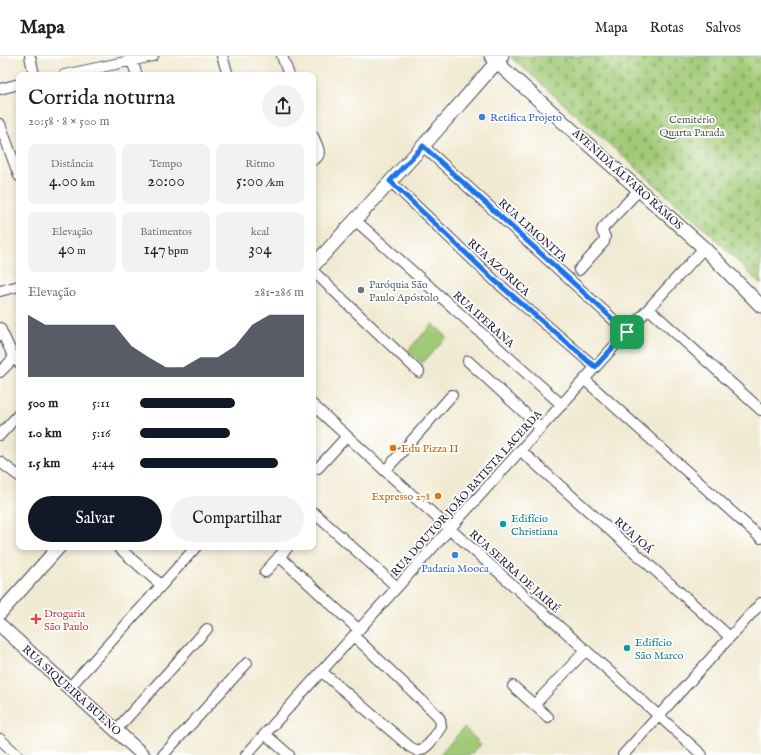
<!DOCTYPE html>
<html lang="pt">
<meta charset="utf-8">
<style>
body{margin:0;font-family:"IM FELL English",serif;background:#f2f2f2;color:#202124;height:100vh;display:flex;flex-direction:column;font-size:15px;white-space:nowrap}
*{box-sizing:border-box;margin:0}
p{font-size:13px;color:#757577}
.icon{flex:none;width:22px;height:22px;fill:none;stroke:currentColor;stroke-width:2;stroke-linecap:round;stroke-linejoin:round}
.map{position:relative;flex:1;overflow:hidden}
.sheet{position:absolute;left:16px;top:16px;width:300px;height:478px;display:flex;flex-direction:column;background:#fff;border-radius:8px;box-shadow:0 2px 6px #0003}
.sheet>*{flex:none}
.pin{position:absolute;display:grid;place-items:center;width:34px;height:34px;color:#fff;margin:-17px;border-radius:8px;box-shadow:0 2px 6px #0006}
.round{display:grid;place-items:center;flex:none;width:42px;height:42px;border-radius:21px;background:#f2f2f2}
.headline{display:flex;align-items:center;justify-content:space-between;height:68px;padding:0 12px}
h1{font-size:22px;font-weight:600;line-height:30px}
.figures{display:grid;grid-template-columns:repeat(3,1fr);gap:6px;height:68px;padding:4px 12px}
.figures div{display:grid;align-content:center;border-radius:8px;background:#f2f2f2;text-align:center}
.figures b{font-size:17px;font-weight:600}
.figures small{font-size:11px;font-weight:400}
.figures p{font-size:11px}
.chart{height:112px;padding:8px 12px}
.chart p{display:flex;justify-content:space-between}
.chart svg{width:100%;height:72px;margin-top:4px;fill:#111827;opacity:.7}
.cta{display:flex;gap:8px;margin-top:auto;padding:8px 12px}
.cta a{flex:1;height:46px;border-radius:24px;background:#111827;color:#fff;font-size:16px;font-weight:600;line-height:46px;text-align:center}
.cta a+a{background:#f2f2f2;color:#202124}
ul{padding:0 12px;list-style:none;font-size:13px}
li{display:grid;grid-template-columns:64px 48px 1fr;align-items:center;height:30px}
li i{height:10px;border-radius:5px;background:#111827}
header{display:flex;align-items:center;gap:24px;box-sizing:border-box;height:56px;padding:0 20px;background:#fff;border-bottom:1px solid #e0e0e0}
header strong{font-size:19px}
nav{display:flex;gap:22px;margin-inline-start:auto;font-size:14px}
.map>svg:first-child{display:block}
.cemetery{fill:url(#cemetery-stones);stroke:#627658}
.pitch{fill:#a1ca76;stroke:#627658}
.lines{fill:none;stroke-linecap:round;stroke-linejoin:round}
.minor-casing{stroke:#414052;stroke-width:12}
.major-casing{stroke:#414052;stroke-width:15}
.minor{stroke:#fff;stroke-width:10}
.major{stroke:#fff;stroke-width:13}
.route-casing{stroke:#fff;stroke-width:8}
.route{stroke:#1a73e8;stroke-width:5}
.shop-dot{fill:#3f7fe0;stroke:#fff;stroke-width:1.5}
.worship-dot{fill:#6b7280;stroke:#fff;stroke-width:1.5}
.food-dot{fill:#e8710a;stroke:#fff;stroke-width:1.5}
.culture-dot{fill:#0f9aa8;stroke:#fff;stroke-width:1.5}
.health-dot{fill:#e0444e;stroke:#fff;stroke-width:1.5}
.labels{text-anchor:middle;stroke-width:3.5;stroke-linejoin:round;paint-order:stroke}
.shop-label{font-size:11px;fill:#366cbe;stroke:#fff;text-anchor:start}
.park-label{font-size:11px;fill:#4e5d50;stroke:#fff}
.street-label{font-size:11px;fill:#22223b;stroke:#fff}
.worship-label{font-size:11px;fill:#5b616d;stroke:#fff;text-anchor:start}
.food-label{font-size:11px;fill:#c56008;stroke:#fff;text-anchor:start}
.culture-label{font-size:11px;fill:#0d838f;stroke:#fff;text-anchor:start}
.health-label{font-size:11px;fill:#be3a42;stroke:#fff;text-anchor:start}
</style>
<header>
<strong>Mapa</strong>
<nav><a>Mapa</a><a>Rotas</a><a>Salvos</a></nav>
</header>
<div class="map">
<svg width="761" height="699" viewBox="0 0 761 699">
<defs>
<pattern id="cemetery-stones" width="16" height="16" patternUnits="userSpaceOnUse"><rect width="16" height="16" fill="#a1ca76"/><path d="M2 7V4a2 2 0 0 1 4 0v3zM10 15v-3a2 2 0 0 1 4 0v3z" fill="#8aad67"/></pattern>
</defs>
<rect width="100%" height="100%" fill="#fff"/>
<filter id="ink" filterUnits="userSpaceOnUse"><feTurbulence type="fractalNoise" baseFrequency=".025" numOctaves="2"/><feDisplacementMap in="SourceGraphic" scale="8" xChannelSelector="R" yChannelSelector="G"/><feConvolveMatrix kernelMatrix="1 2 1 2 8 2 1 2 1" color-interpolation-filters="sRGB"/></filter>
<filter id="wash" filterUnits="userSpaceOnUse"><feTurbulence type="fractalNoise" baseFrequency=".012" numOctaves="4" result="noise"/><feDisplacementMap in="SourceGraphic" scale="16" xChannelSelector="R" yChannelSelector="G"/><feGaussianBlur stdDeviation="0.9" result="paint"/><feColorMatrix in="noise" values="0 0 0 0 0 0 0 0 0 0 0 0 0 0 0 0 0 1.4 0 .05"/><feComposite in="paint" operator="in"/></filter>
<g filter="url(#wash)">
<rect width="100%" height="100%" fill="#f1ead2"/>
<!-- cemetery -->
<path class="cemetery" d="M512 0H761V229L714 181 511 1Z"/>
<!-- pitch -->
<path class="pitch" d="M433 268 447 281 422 307 408 294Z
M464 672 481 688 471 699H441L440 698Z"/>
</g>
<g filter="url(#ink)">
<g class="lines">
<defs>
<path id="minor" d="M30 0 34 19
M130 0 137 19
M222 0 228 19
M282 0 289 19
M64 19 153 0
M0 33 19 28
M0 68 19 120
M313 80C315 85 321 95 318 100 317 102 315 103 313 104
M423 90 627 276
M390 125 493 223 595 311
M355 164 562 349
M579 214 604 186 605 181 602 175 603 172 639 134
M313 215 419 316
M0 235 19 230
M649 253 761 354
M0 272 14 302 19 307
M468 305 541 372
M0 316 14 302
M585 324 761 482
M313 349C441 467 573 581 702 699
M0 379 19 358
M521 395 730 581
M0 406 19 420
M318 412 347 380
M385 415 452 339
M313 456 397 531
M118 491 161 529
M279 500 359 574
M265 516 288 491
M322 616 410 691 418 695C429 692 435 679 441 671L440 663 436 658 354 580
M513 630 548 661
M69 632 196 491
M534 649 586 594
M116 674 207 573
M265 678 289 699
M0 683 17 699
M163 699 247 607
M246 699 627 276 704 192
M623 699 761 547"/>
<path id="major" d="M491 0 505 14 704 192 761 250
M313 210 423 90 502 0
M0 557 59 491
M0 569 143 699"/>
</defs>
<!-- minor casing -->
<use href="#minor" class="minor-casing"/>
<!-- major casing -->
<use href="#major" class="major-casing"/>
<!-- minor -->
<use href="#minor" class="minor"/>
<!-- major -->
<use href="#major" class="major"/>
</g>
</g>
<g class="lines" filter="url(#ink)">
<defs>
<path id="route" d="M423 90 627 276 595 311 493 223 390 125Z"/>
</defs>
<!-- route casing -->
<use href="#route" class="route-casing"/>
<!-- route -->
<use href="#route" class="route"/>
</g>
<!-- markers -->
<g class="shop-dot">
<circle cx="482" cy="61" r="4"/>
<circle cx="455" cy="499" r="4"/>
</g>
<circle class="worship-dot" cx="361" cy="234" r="4"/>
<g class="food-dot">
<circle cx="393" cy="392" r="4"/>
<circle cx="438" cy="440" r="4"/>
</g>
<g class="culture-dot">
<circle cx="503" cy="468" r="4"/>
<circle cx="627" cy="592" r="4"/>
</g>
<path class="health-dot" d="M34 557h4v4h4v4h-4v4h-4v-4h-4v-4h4z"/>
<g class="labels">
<!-- shop labels -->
<g class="shop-label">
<text x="490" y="65">Retifica Projeto</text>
<text x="455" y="516" text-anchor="middle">Padaria Mooca</text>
</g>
<!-- park labels -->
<g class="park-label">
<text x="692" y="67">Cemitério<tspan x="692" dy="13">Quarta Parada</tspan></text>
</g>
<!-- street labels -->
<g class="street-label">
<text transform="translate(628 123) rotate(42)" y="4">AVENIDA ÁLVARO RAMOS</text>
<text transform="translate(533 174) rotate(42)" y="4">RUA LIMONITA</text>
<text transform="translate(499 211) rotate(42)" y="4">RUA AZORICA</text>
<text transform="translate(484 263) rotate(42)" y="4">RUA IPERANA</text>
<text transform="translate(466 437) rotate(-48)" y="4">RUA DOUTOR JOÃO BATISTA LACERDA</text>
<text transform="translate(634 479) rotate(42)" y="4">RUA JOÁ</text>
<text transform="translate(515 515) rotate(42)" y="4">RUA SERRA DE JAIRÉ</text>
<text transform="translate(72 634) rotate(42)" y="4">RUA SIQUEIRA BUENO</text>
</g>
<!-- worship labels -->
<g class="worship-label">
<text x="369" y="232">Paróquia São<tspan x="369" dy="13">Paulo Apóstolo</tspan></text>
</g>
<!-- food labels -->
<g class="food-label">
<text x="401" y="396">Edu Pizza II</text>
<text x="430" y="444" text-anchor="end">Expresso 278</text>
</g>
<!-- culture labels -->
<g class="culture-label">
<text x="511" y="466">Edifício<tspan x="511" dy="13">Christiana</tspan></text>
<text x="635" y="590">Edifício<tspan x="635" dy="13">São Marco</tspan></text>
</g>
<!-- health labels -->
<g class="health-label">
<text x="44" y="561">Drogaria<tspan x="44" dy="13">São Paulo</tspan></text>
</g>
</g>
</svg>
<div class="pin" style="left:627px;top:276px;background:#1e9e55"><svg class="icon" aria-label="arrive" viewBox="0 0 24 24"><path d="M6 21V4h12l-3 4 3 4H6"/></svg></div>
<section class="sheet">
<div class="headline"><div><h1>Corrida noturna</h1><p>20:58 · 8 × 500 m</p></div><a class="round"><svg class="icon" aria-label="share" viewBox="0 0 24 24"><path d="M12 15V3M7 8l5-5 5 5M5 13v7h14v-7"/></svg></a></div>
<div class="figures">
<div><p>Distância</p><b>4.00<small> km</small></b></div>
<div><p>Tempo</p><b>20:00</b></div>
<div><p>Ritmo</p><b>5:00<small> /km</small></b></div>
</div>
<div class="figures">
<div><p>Elevação</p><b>40<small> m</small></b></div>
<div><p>Batimentos</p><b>147<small> bpm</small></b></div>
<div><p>kcal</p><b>304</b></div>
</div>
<div class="chart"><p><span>Elevação</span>281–286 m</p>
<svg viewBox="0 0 160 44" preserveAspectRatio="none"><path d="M0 44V6L10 12L20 12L30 12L40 12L50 12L60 25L70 32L80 38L90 38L100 32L110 32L120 25L130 12L140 6L150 6L160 6V44z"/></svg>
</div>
<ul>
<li><b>500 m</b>5:11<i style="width:58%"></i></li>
<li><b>1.0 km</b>5:16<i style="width:55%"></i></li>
<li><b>1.5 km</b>4:44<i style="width:84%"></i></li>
</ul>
<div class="cta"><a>Salvar</a><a>Compartilhar</a></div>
</section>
</div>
